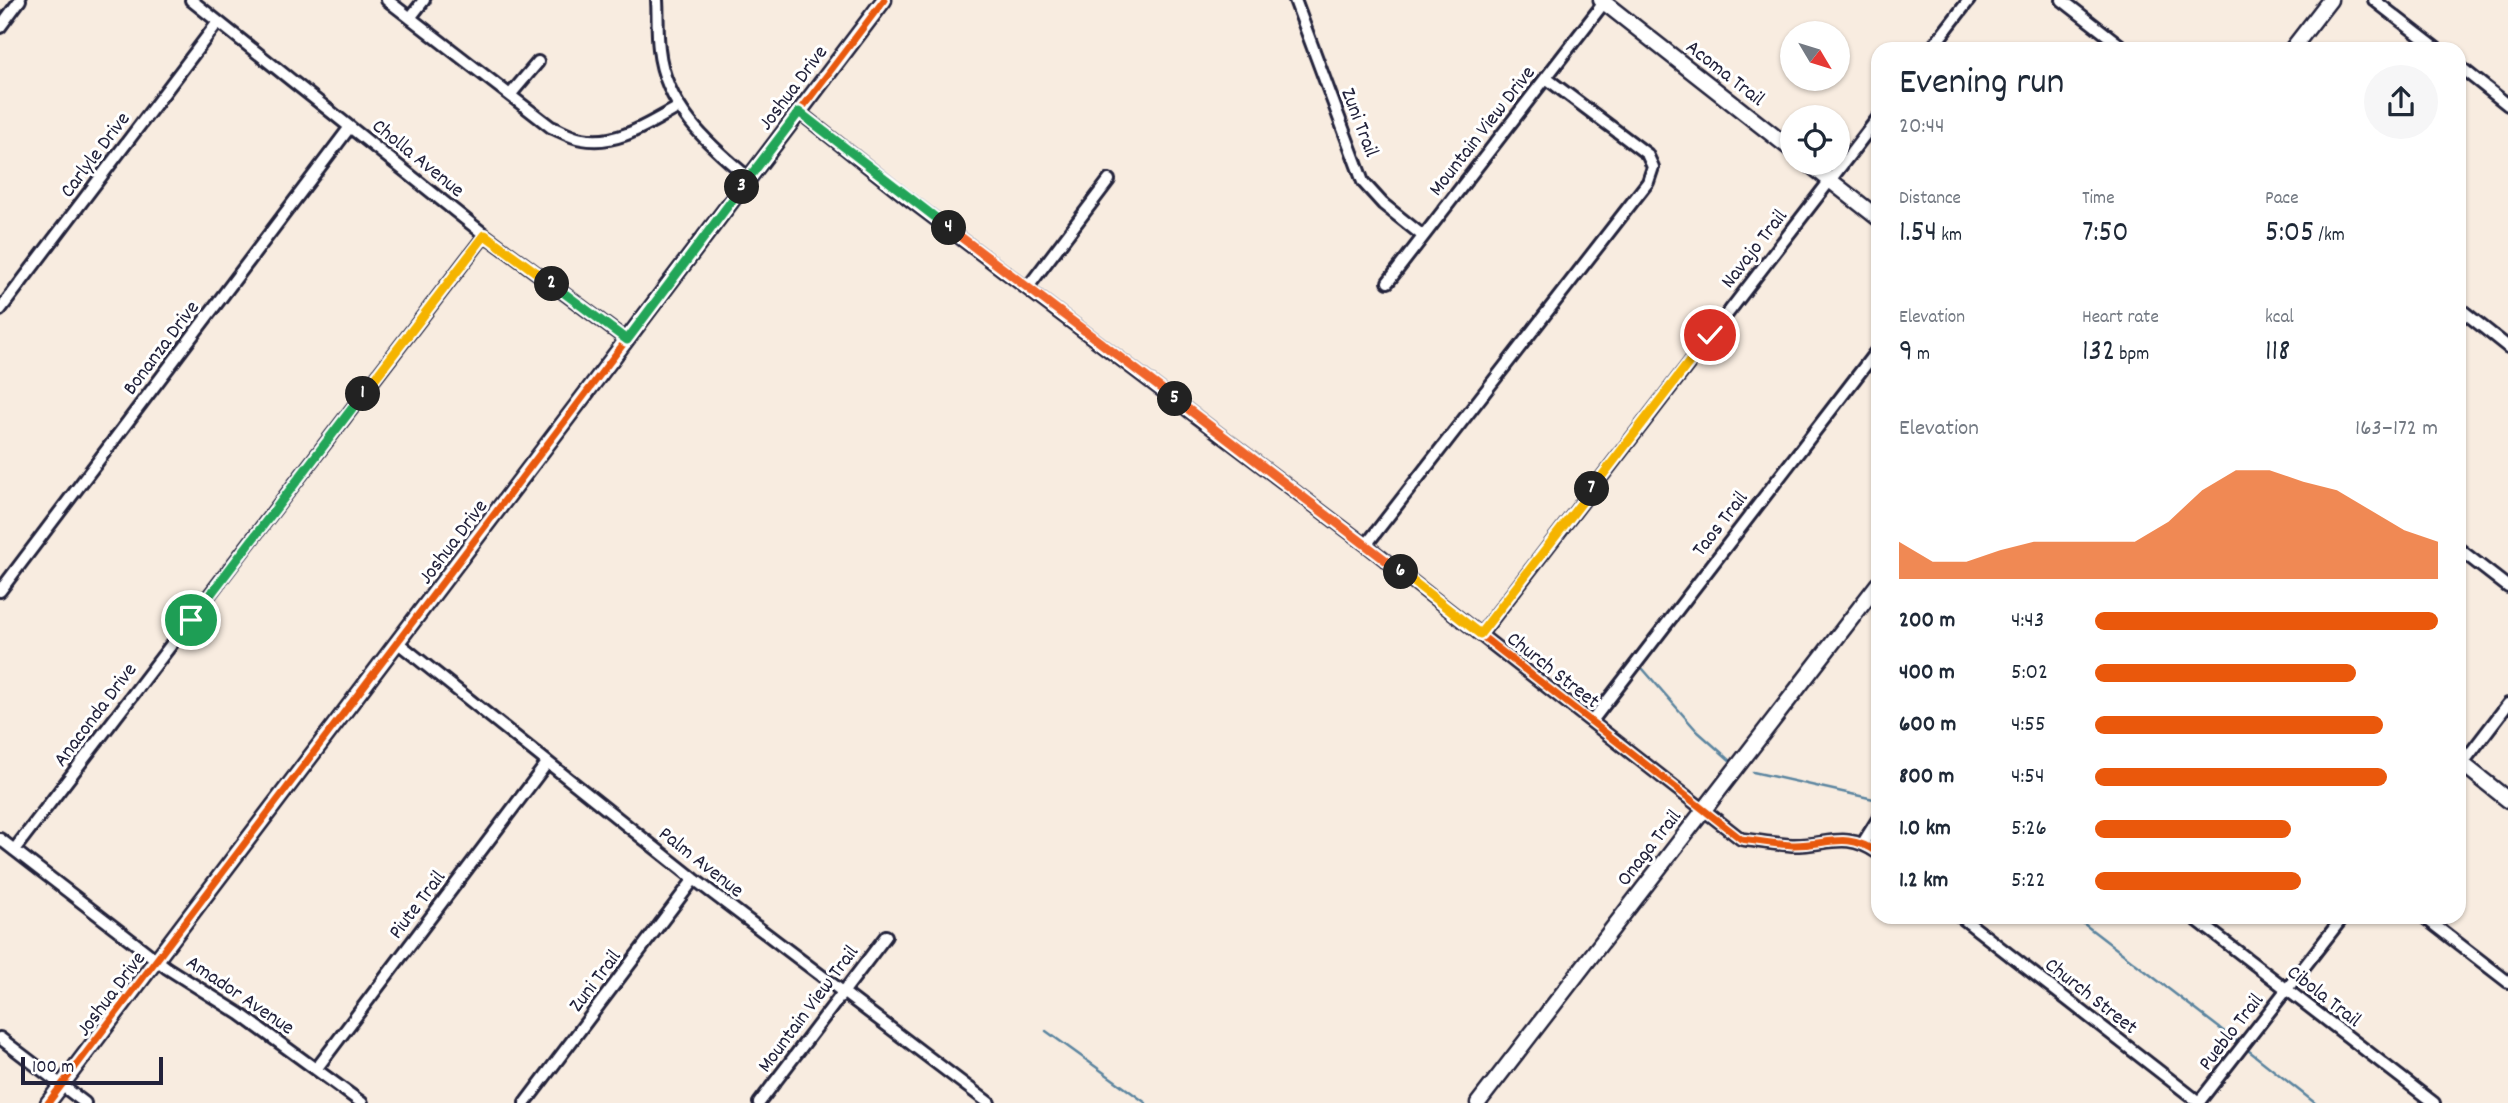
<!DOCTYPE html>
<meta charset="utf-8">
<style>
body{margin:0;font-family:Dekko,sans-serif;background:#f6f6f7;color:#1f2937;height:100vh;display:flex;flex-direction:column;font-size:26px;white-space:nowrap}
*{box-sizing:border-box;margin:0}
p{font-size:23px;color:#747a83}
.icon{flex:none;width:38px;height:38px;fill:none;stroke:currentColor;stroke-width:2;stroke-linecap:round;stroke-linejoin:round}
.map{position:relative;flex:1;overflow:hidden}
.side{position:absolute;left:1871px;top:42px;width:595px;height:882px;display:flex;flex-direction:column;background:#fff;border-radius:21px;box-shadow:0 2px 5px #0004}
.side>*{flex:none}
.needle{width:46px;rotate:128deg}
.tools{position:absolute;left:1780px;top:21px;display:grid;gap:14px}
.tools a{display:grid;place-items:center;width:70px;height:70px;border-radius:50%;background:#fff;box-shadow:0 2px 5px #0004;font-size:35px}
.scale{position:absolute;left:21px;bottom:18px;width:142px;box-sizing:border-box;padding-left:7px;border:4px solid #22223b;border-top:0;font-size:19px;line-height:24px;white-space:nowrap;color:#22223b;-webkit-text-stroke:5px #fff;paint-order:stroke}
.pin{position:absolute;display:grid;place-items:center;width:60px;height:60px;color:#fff;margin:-30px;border:4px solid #fff;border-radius:50%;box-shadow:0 2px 7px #0007}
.km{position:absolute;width:35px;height:35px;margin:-18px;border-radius:50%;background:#222;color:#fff;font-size:19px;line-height:35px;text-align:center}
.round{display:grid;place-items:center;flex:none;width:74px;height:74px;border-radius:37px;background:#f6f6f7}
.headline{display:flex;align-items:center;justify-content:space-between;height:119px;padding:0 28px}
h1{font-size:38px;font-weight:600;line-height:52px}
.metrics{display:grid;grid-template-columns:repeat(3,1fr);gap:10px;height:119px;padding:7px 28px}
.metrics div{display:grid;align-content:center}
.metrics b{font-size:30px;font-weight:600}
.metrics small{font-size:19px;font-weight:400}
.metrics p{font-size:19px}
.chart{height:196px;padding:14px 28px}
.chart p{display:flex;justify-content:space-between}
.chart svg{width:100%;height:126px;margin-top:7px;fill:#ea580c;opacity:.7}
ul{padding:0 28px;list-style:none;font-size:23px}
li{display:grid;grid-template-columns:112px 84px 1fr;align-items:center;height:52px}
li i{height:18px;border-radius:9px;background:#ea580c}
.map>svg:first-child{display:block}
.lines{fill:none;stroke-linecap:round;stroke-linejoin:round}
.stream{stroke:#5a849f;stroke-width:2.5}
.minor-casing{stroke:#22223b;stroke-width:16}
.tertiary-casing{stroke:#22223b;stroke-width:19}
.minor{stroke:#fff;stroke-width:10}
.tertiary{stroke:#fff;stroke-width:14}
.cycleway-casing{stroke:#fff;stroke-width:11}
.cycleway{stroke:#e8590c;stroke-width:7}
.split-1-casing{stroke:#fff;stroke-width:14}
.split-2-casing{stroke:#fff;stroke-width:14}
.split-3-casing{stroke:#fff;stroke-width:14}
.split-4-casing{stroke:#fff;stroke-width:14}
.split-5-casing{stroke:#fff;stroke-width:14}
.split-6-casing{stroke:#fff;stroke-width:14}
.split-7-casing{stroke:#fff;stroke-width:14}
.split-8-casing{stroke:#fff;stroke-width:14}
.split-1{stroke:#22a559;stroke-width:9}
.split-2{stroke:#f5b400;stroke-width:9}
.split-3{stroke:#22a559;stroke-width:9}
.split-4{stroke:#22a559;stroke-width:9}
.split-5{stroke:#f0652b;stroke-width:9}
.split-6{stroke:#f0652b;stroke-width:9}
.split-7{stroke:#f5b400;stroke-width:9}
.split-8{stroke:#f5b400;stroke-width:9}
.labels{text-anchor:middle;stroke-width:6;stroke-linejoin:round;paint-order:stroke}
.street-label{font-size:21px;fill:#22223b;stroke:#fff}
</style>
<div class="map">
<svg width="2508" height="1103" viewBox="0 0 2508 1103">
<rect width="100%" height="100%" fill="#f8ece0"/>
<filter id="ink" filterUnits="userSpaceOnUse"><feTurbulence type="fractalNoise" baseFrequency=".0143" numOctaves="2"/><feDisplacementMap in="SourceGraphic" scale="14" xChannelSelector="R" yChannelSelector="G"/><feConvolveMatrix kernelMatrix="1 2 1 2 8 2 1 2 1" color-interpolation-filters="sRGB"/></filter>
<g filter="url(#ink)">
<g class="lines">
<!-- stream -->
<path class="stream" d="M1643 669 1697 731 1732 762
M1753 772 1878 800
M2075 917 2239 1043
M1046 1031 1146 1103
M2244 1047 2315 1103"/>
<defs>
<path id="minor" d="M191 0 485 235 627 340
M387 0 551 127C561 131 572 138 582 139 618 146 649 123 679 107
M657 0C658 16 657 33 659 49 665 106 707 144 749 178
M1295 0 1363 182 1383 204 1423 236
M2062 0 2125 49
M2374 0 2437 49
M410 18 424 0
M0 27 20 0
M1931 49 1969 0
M2459 66 2508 105
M510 95 538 62
M799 112 907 198 1366 545 1741 839C1758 841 1775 844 1792 845 1827 846 1845 830 1878 853
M1388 282 1606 0
M1028 287 1109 180
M2459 308 2508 347
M0 310 218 22
M1366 545 1648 182 1653 167 1647 154 1546 78
M2459 549 2508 587
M0 591 350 127
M1481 634 1878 118
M397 642 694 879 989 1103
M1592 721 1878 349
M2459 768 2508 704
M0 839 167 968 240 1014 362 1103
M1863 843 1878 819
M14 850 485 235
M1961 917 2200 1103
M2193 917 2434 1103
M2424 917 2508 982
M0 1038 85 1103
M317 1068 547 763
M2199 1102 2343 917
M525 1103 694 879
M759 1103 886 936"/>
<path id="tertiary" d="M1601 0 1792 150
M2292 49 2330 0
M1808 163 1878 218
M2459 761 2508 800
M48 1103 884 0
M1478 1103 1878 584"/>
</defs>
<!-- minor casing -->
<use href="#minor" class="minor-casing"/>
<!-- tertiary casing -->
<use href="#tertiary" class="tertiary-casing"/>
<!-- minor -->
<use href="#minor" class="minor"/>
<!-- tertiary -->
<use href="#tertiary" class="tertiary"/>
<defs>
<path id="cycleway" d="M799 112 907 198 1366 545 1741 839C1758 841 1775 844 1792 845 1827 846 1845 830 1878 853
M48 1103 884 0"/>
</defs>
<!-- cycleway casing -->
<use href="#cycleway" class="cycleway-casing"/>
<!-- cycleway -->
<use href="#cycleway" class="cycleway"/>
</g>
</g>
<g class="lines" filter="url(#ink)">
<defs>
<path id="split-1" d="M191 620 363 394"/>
<path id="split-2" d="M363 394 485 235 552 284"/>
<path id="split-3" d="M552 284 627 340 742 187"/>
<path id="split-4" d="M742 187 799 112 949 228"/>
<path id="split-5" d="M949 228 1175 399"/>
<path id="split-6" d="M1175 399 1401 572"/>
<path id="split-7" d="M1401 572 1480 634 1592 489"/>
<path id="split-8" d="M1592 489 1710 335"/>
</defs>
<!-- split-1 casing -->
<use href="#split-1" class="split-1-casing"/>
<!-- split-2 casing -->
<use href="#split-2" class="split-2-casing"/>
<!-- split-3 casing -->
<use href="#split-3" class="split-3-casing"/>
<!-- split-4 casing -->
<use href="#split-4" class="split-4-casing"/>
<!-- split-5 casing -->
<use href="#split-5" class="split-5-casing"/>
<!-- split-6 casing -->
<use href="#split-6" class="split-6-casing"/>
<!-- split-7 casing -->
<use href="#split-7" class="split-7-casing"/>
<!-- split-8 casing -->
<use href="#split-8" class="split-8-casing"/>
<!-- split-1 -->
<use href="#split-1" class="split-1"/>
<!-- split-2 -->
<use href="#split-2" class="split-2"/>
<!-- split-3 -->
<use href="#split-3" class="split-3"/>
<!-- split-4 -->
<use href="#split-4" class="split-4"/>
<!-- split-5 -->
<use href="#split-5" class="split-5"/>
<!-- split-6 -->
<use href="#split-6" class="split-6"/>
<!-- split-7 -->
<use href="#split-7" class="split-7"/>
<!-- split-8 -->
<use href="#split-8" class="split-8"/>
</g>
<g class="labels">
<!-- street labels -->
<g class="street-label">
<text transform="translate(1726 72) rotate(38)" y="7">Acoma Trail</text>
<text transform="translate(792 87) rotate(-53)" y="7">Joshua Drive</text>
<text transform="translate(1361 122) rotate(69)" y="7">Zuni Trail</text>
<text transform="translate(1481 130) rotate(-52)" y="7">Mountain View Drive</text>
<text transform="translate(94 154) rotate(-53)" y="7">Carlyle Drive</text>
<text transform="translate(419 157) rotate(39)" y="7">Cholla Avenue</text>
<text transform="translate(1753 248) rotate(-52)" y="7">Navajo Trail</text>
<text transform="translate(160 347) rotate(-53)" y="7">Bonanza Drive</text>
<text transform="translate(1719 523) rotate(-52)" y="7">Taos Trail</text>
<text transform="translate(452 541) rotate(-53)" y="7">Joshua Drive</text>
<text transform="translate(1554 669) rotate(38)" y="7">Church Street</text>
<text transform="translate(94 714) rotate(-53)" y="7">Anaconda Drive</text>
<text transform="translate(1648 847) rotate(-52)" y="7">Onaga Trail</text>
<text transform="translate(702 861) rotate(38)" y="7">Palm Avenue</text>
<text transform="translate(416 904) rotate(-53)" y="7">Piute Trail</text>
<text transform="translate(594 980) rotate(-53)" y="7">Zuni Trail</text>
<text transform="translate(110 993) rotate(-53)" y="7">Joshua Drive</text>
<text transform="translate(241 994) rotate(34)" y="7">Amador Avenue</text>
<text transform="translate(2092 995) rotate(38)" y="7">Church Street</text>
<text transform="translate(2325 995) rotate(38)" y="7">Cibola Trail</text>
<text transform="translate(807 1008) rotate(-53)" y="7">Mountain View Trail</text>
<text transform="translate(2230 1031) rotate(-52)" y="7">Pueblo Trail</text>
</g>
</g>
</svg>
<div class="tools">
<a><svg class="needle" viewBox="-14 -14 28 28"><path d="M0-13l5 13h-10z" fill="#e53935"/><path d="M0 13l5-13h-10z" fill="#747a83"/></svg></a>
<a><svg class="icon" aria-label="locate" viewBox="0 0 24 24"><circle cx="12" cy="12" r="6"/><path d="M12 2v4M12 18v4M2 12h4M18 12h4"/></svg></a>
</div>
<div class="scale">100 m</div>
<div class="pin" style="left:191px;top:620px;background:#1e9e55"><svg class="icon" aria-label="arrive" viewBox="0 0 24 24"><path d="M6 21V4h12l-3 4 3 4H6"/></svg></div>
<div class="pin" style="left:1710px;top:335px;background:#d93025"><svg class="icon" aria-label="check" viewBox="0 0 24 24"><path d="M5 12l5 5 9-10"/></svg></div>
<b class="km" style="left:363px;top:394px">1</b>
<b class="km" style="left:552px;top:284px">2</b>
<b class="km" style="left:742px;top:187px">3</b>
<b class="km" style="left:949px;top:228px">4</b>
<b class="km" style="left:1175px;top:399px">5</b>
<b class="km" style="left:1401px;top:572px">6</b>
<b class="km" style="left:1592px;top:489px">7</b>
<section class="side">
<div class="headline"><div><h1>Evening run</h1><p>20:44</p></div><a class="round"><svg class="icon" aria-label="share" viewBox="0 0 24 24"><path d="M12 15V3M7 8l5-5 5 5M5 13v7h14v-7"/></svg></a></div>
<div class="metrics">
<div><p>Distance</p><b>1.54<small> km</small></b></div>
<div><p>Time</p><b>7:50</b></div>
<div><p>Pace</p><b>5:05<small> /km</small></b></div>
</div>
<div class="metrics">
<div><p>Elevation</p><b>9<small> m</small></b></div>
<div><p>Heart rate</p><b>132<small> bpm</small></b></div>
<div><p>kcal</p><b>118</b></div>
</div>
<div class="chart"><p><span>Elevation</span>163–172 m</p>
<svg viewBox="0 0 160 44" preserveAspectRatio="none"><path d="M0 44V31L10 38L20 38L30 34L40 31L50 31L60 31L70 31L80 24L90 13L100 6L110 6L120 10L130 13L140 20L150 27L160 31V44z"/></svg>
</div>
<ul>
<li><b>200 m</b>4:43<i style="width:100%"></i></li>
<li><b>400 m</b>5:02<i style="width:76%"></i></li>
<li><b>600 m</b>4:55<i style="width:84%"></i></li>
<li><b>800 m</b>4:54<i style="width:85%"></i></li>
<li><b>1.0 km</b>5:26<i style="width:57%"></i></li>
<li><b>1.2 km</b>5:22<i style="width:60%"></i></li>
</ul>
</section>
</div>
